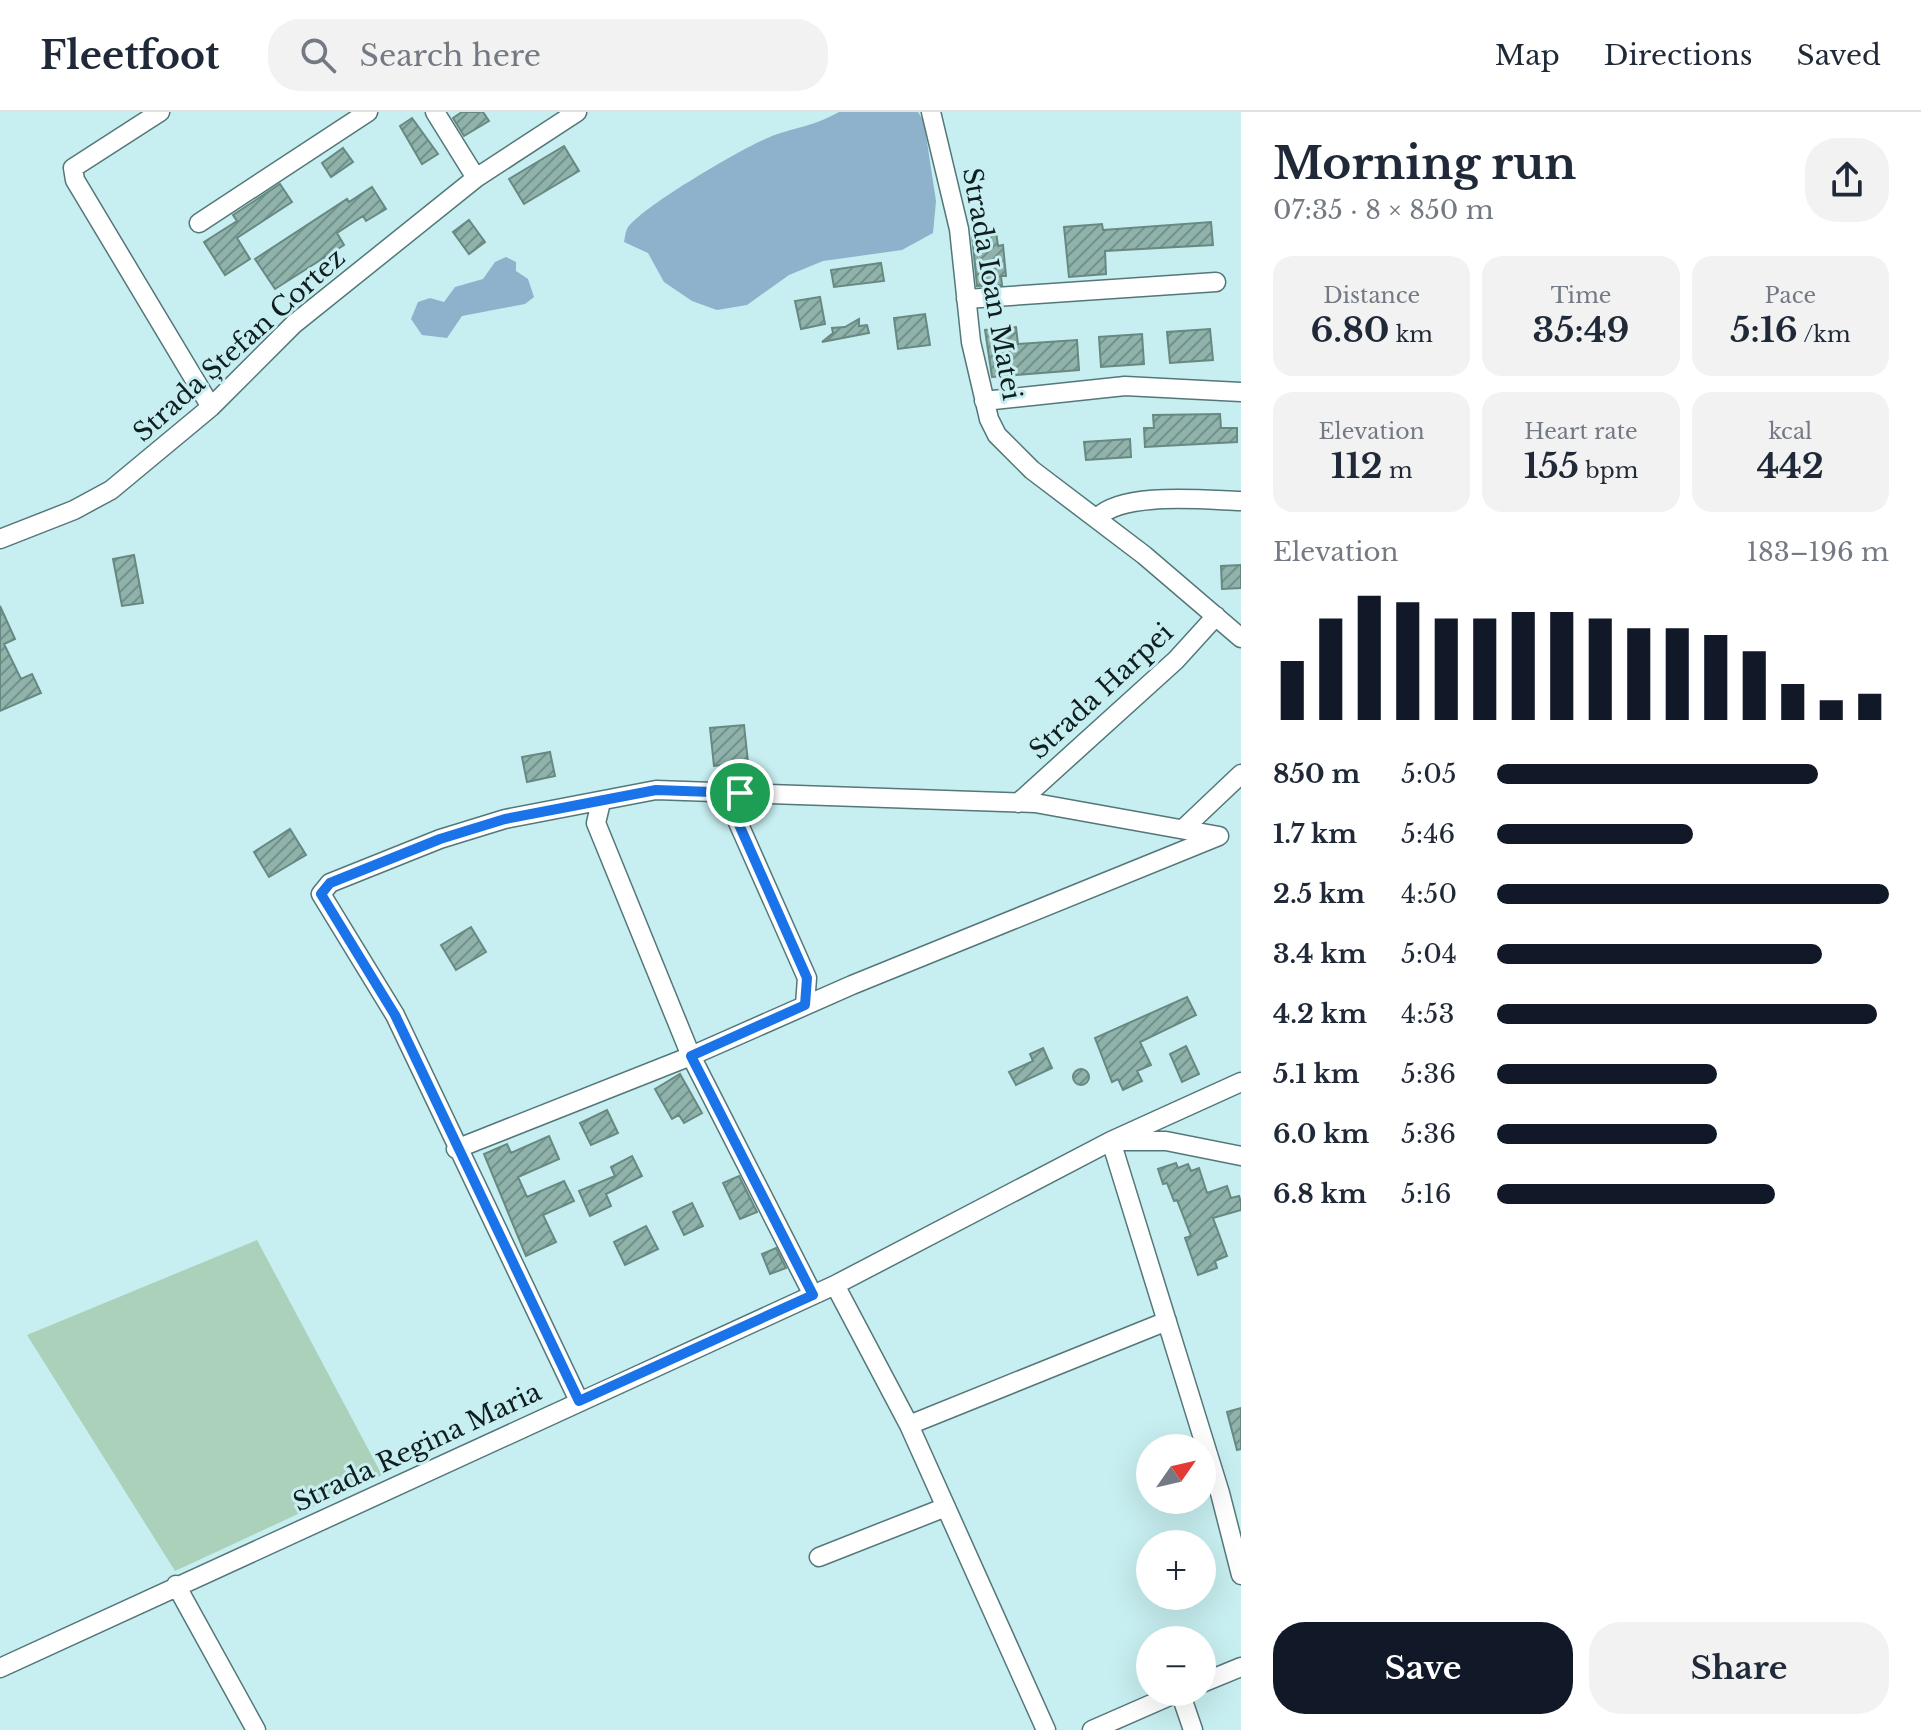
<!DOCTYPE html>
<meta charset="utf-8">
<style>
body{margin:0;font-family:"Libre Baskerville",serif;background:#f2f2f3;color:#1f2937;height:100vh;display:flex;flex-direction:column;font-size:30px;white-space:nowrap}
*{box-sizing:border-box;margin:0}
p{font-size:26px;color:#747a83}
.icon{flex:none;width:44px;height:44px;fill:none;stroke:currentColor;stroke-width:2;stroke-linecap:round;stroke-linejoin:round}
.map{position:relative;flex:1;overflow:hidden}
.panel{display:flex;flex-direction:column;background:#fff;width:680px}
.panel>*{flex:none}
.needle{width:52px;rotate:56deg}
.buttons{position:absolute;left:1136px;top:1322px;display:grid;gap:16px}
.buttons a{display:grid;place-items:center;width:80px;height:80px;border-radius:50%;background:#fff;box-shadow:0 8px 32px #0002;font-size:40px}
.pin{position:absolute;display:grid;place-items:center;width:68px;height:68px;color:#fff;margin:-34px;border:4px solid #fff;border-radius:50%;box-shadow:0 2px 8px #0007}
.round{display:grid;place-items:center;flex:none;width:84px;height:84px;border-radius:32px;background:#f2f2f3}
.head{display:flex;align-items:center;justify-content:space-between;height:136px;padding:0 32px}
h1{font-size:44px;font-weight:700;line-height:60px}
.figures{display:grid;grid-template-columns:repeat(3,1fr);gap:12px;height:136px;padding:8px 32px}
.figures div{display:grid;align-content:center;border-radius:20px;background:#f2f2f3;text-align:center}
.figures b{font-size:34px;font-weight:700}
.figures small{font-size:22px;font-weight:400}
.figures p{font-size:22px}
.chart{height:224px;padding:16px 32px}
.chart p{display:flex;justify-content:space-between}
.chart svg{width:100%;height:144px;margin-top:8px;stroke:#111827;stroke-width:6}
.button{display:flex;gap:16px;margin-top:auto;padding:16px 32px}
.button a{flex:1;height:92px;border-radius:32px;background:#111827;color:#fff;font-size:32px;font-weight:700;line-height:92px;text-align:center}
.button a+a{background:#f2f2f3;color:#1f2937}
ul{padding:0 32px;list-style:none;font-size:26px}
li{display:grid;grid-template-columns:128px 96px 1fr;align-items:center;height:60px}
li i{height:20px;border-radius:10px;background:#111827}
header{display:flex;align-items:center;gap:48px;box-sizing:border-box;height:112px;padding:0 40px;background:#fff;border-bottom:2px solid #e0e1e3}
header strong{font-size:38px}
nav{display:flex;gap:44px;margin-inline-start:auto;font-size:28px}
.search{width:560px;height:72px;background:#f2f2f3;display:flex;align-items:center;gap:20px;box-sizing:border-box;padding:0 28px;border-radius:32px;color:#747a83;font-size:30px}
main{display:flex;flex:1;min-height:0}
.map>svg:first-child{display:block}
.green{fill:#abd1ba}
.water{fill:#8eb1cc}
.building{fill:url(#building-hatch);stroke:#678981;stroke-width:2}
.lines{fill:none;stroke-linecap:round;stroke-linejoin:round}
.minor-casing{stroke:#547779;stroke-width:21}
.minor{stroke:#fff;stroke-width:18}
.route-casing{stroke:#fff;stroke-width:16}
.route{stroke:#1a73e8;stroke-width:10}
.labels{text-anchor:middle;stroke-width:6;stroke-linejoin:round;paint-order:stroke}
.street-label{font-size:26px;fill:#101e1f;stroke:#c7eef0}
</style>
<header>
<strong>Fleetfoot</strong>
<div class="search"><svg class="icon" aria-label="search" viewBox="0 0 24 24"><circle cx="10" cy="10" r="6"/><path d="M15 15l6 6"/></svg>Search here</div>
<nav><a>Map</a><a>Directions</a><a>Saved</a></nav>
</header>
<main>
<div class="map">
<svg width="1241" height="1618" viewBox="0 0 1241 1618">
<defs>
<pattern id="building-hatch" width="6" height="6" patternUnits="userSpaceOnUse" patternTransform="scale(2)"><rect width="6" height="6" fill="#8fb3ab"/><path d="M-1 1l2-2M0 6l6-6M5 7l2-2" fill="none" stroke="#73918b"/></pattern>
</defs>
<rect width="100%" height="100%" fill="#c7eef0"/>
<!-- green -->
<path class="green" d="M257 1128 382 1363 175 1459 27 1223Z"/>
<!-- water -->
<path class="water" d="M839 0H918L924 10 936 89 933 121 902 138 823 149 789 163 747 193 717 198 692 189 664 170 648 141 624 130C625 126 625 121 627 117 638 97 738 39 763 28 788 16 811 16 839 0Z
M506 145 516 150V159L528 167 534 185 525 192 462 204 447 226 422 223 411 207 418 190 430 186 444 190 455 175 483 167 495 150Z"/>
<!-- building -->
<path class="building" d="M462 0H483L489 9 464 24 453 6Z
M412 6 438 42 422 52 400 14Z
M564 34 579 59 524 92 509 67Z
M343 36 353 50 331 65 322 51Z
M280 72 292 90 237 126 250 147 225 163 204 130 237 109 233 103Z
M372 75 386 97 366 109 363 104 337 121 344 133 275 177 255 147 347 87 349 90Z
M469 108 485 130 469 142 453 120Z
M1211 110 1213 133 1105 139 1106 162 1069 165 1064 115 1102 112 1103 118Z
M996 120 998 134 1003 133 1006 164H1001L1002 173 977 174 972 123Z
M881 151 884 169 834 175 831 158Z
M820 185 825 212 801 217 795 189Z
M925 202 930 233 898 237 894 206Z
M859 207V214L867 213 869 221 822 230 833 221 832 216 845 215Z
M1016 215 1018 232 1077 228 1079 258 992 265 985 218Z
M1210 217 1213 248 1170 251 1167 220Z
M1142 222 1144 252 1101 255 1099 225Z
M1220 302 1221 316H1237V330L1145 335 1144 316H1154L1153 303Z
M1130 327 1131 345 1086 348 1084 330Z
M134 443 143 491 122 494 113 447Z
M1241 453V476L1222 477 1221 454Z
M0 494 15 527 4 532 21 567 32 562 41 581 0 599Z
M744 613 748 650 714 654 710 616Z
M550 640 555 664 527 670 522 645Z
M290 717 306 743 269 765 254 740Z
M471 815 486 840 456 858 441 833Z
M1187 885 1196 903 1140 930 1151 953 1137 959 1142 969 1123 978 1118 967 1112 970 1095 926Z
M1186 934 1199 962 1182 970 1170 942Z
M1043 936 1052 956 1016 973 1009 960 1033 949 1030 942Z
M1073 965a8 8 0 1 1 16 0a8 8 0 1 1-16 0Z
M680 962 702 1001 684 1011 679 1003 672 1007 655 977Z
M607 998 618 1021 591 1033 580 1011Z
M549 1024 559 1047 518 1065 527 1085 564 1069 574 1089 543 1103 556 1130 526 1144 484 1042 507 1032 511 1041Z
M632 1044 642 1064 606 1082 611 1094 590 1104 579 1079 615 1064 611 1055Z
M1176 1051 1178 1056 1188 1052 1191 1059 1199 1056 1207 1081 1227 1074 1231 1086 1239 1084 1241 1090V1098L1213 1106 1227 1144 1215 1149 1217 1156 1198 1163 1185 1126 1191 1124 1177 1088 1174 1089 1167 1071 1163 1072 1158 1057Z
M739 1064 757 1100 740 1107 723 1071Z
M692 1091 703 1114 684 1123 673 1100Z
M646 1114 658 1137 625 1153 614 1130Z
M776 1136 786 1156 770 1162 762 1142Z
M1241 1296V1337L1237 1338 1227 1300Z"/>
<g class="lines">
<defs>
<path id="minor" d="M160 0 73 56 75 68 211 295
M435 0 476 66
M931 0 959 117 971 230 989 307 997 323 1032 358 1144 443 1241 526
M199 111 368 0
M966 187 1216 170
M984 289 1125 274 1241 280
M1097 406C1122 379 1205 388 1241 389
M0 427 74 398 111 378 211 295 294 212 476 66 577 0
M740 681 733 699 807 866 805 893
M601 690 596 711 691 944 813 1183
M1018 691 1176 548 1216 504
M1183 717 1241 662
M1241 970 1111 1029 1220 1381 1241 1463
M456 1037 691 944 852 873 1219 724 1035 691 656 678 505 707 440 727 330 771 321 782 395 903 579 1289
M835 1173 909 1313 1167 1209
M909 1313 1046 1618
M819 1445 946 1395
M176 1473 256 1618
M0 1556 835 1173 1111 1029H1166L1241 1044
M1202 1571 1241 1555
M1180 1580 1193 1618
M1092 1618 1179 1580"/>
</defs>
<!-- minor casing -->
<use href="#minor" class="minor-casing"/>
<!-- minor -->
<use href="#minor" class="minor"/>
</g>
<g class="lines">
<defs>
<path id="route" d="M656 678 740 681 733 699 807 866 805 893 691 944 813 1183 579 1289 395 903 321 782 330 771 440 727 505 707Z"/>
</defs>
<!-- route casing -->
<use href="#route" class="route-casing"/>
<!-- route -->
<use href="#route" class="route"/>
</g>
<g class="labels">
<!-- street labels -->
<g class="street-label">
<text transform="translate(992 172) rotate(80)" y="9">Strada Ioan Matei</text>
<text transform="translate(239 233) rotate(-42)" y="9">Strada Ștefan Cortez</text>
<text transform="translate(1101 579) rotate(-43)" y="9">Strada Harpei</text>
<text transform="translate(417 1335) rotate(-25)" y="9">Strada Regina Maria</text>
</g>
</g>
</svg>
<div class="buttons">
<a><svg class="needle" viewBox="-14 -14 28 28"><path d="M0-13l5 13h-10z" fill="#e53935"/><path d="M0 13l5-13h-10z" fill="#747a83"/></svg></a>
<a>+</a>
<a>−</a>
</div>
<div class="pin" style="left:740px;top:681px;background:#1e9e55"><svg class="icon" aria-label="arrive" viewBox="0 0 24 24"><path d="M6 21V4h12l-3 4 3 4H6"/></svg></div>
</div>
<section class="panel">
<div class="head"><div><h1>Morning run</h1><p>07:35 · 8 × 850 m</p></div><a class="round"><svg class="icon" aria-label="share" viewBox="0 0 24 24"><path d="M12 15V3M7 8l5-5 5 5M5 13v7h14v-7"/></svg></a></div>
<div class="figures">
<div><p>Distance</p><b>6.80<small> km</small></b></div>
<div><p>Time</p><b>35:49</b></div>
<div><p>Pace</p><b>5:16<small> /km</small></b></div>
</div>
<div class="figures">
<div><p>Elevation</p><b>112<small> m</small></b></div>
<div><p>Heart rate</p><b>155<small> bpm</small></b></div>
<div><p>kcal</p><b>442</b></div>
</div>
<div class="chart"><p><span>Elevation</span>183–196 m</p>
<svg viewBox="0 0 160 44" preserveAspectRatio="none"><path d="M5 44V26M15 44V13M25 44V6M35 44V8M45 44V13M55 44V13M65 44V11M75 44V11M85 44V13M95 44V16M105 44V16M115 44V18M125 44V23M135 44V33M145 44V38M155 44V36"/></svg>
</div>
<ul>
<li><b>850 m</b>5:05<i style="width:82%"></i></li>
<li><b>1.7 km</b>5:46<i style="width:50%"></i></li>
<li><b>2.5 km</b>4:50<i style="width:100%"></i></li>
<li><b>3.4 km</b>5:04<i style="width:83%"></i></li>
<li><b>4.2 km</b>4:53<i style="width:97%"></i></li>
<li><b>5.1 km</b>5:36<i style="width:56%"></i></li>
<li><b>6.0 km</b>5:36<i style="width:56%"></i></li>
<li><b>6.8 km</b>5:16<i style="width:71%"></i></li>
</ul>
<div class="button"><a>Save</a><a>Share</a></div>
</section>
</main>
